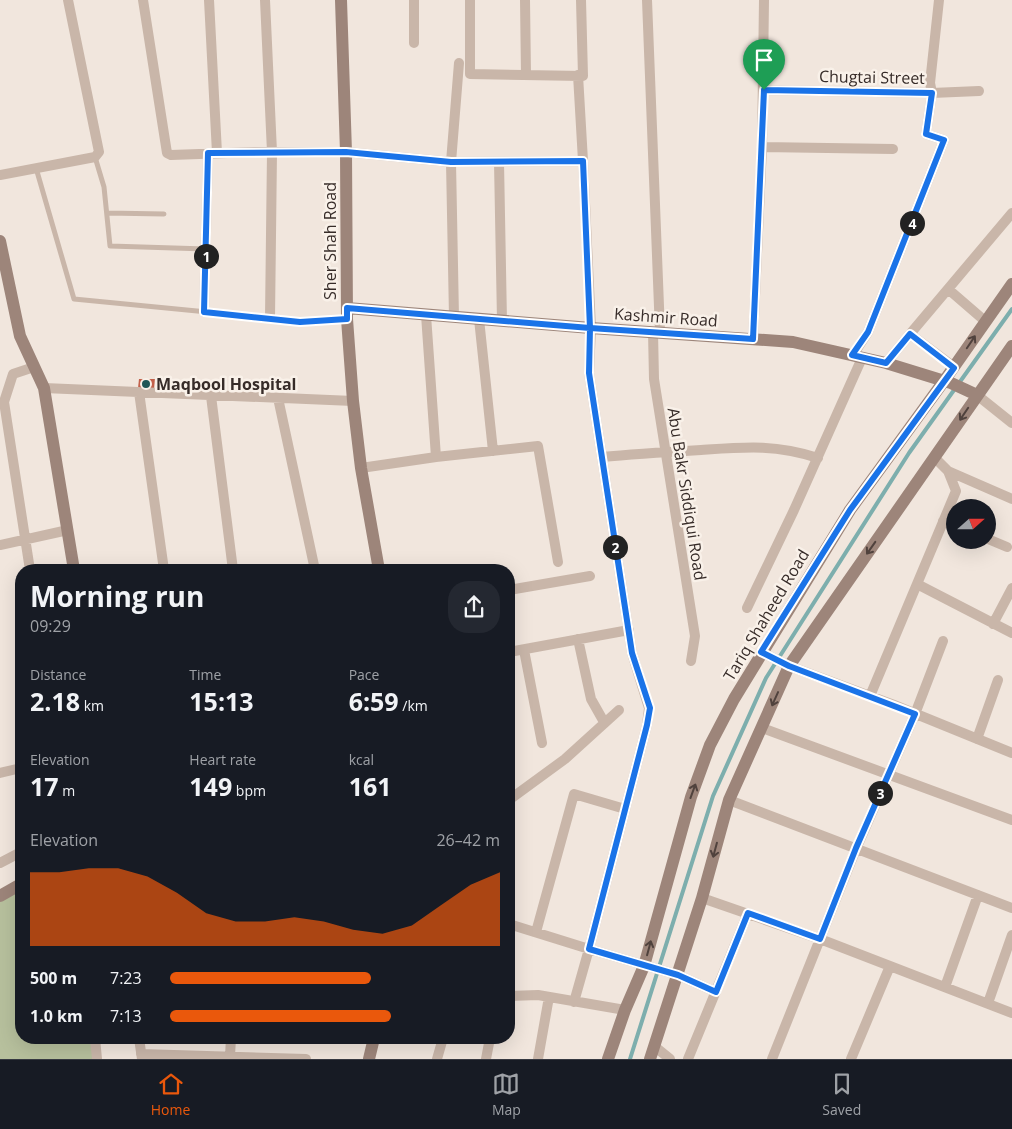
<!DOCTYPE html>
<meta charset="utf-8">
<style>
body{margin:0;font-family:"Open Sans",sans-serif;background:#242831;color:#f1f3f6;height:100vh;display:flex;flex-direction:column;font-size:19px;white-space:nowrap}
*{box-sizing:border-box;margin:0}
p{font-size:16px;color:#9ea1a6}
.icon{flex:none;width:28px;height:28px;fill:none;stroke:currentColor;stroke-width:2;stroke-linecap:round;stroke-linejoin:round}
.map{position:relative;flex:1;overflow:hidden}
.panel{position:absolute;left:15px;top:564px;width:500px;height:480px;display:flex;flex-direction:column;background:#171b24;border-radius:20px;box-shadow:0 5px 20px #0002}
.panel>*{flex:none}
.needle{width:32px;rotate:69deg}
.tools{position:absolute;left:946px;top:499px;display:grid;gap:10px}
.tools a{display:grid;place-items:center;width:50px;height:50px;border-radius:50%;background:#171b24;box-shadow:0 5px 20px #0002;font-size:25px}
.pin{position:absolute;display:grid;place-items:center;width:42px;height:42px;color:#fff;margin:-51px -21px;border-radius:50% 50% 50% 0;rotate:-45deg;box-shadow:0 0 5px #0007}
.pin .icon{rotate:45deg}
.km{position:absolute;width:25px;height:25px;margin:-12px;border-radius:50%;background:#222;color:#fff;font-size:14px;line-height:25px;text-align:center}
.round{display:grid;place-items:center;flex:none;width:52px;height:52px;border-radius:20px;background:#242831}
.summary{display:flex;align-items:center;justify-content:space-between;height:85px;padding:0 15px}
h1{font-size:28px;font-weight:700;line-height:38px}
.figures{display:grid;grid-template-columns:repeat(3,1fr);gap:8px;height:85px;padding:5px 15px}
.figures div{display:grid;align-content:center}
.figures b{font-size:25px;font-weight:700}
.figures small{font-size:14px;font-weight:400}
.figures p{font-size:14px}
.chart{height:140px;padding:10px 15px}
.chart p{display:flex;justify-content:space-between}
.chart svg{width:100%;height:90px;margin-top:5px;fill:#ea580c;opacity:.7}
ul{padding:0 15px;list-style:none;font-size:16px}
li{display:grid;grid-template-columns:80px 60px 1fr;align-items:center;height:38px}
li i{height:12px;border-radius:6px;background:#ea580c}
.tab-bar{display:flex;justify-content:space-around;align-items:center;height:70px;border-top:1px solid #363941;background:#171b24;font-size:14px;color:#9ea1a6}
.tab-bar a{display:grid;justify-items:center;gap:2px}
.tab-bar .current{color:#ea580c}
.map>svg:first-child{display:block}
.green{fill:#b7c09d}
.lines{fill:none;stroke-linecap:round;stroke-linejoin:round}
.stream{stroke:#7daead;stroke-width:4}
.building{fill:#c2604a}
.lane{stroke:#c9b6a9;stroke-width:5}
.street{stroke:#c9b6a9;stroke-width:10}
.secondary{stroke:#9d857a;stroke-width:12}
.oneway{stroke:#50423d}
.route-casing{stroke:#fff;stroke-width:10}
.route{stroke:#1a73e8;stroke-width:6}
.poi-dot{fill:#1f5757;stroke:#f9f1e9;stroke-width:2}
.labels{text-anchor:middle;stroke-width:5;stroke-linejoin:round;paint-order:stroke}
.street-label{font-size:16px;fill:#372c29;stroke:#f9f1e9}
.poi-label{font-size:16px;font-weight:bold;fill:#372c29;stroke:#f9f1e9;text-anchor:start}
</style>
<div class="map">
<svg width="1012" height="1059" viewBox="0 0 1012 1059">
<rect width="100%" height="100%" fill="#f1e6dd"/>
<!-- green -->
<path class="green" d="M21 890V1038H94L97 1059H0V902Z"/>
<g class="lines">
<!-- stream -->
<path class="stream" d="M630 1059 713 796 766 678 909 453 1012 309"/>
</g>
<!-- building -->
<path class="building" d="M139 379H155L154 389 138 388Z"/>
<g class="lines">
<!-- lane -->
<path class="lane" d="M95 157 104 187 110 246 206 249
M36 168 74 299 299 321 347 319
M107 213 164 214"/>
<!-- street -->
<path class="street" d="M143 0 167 153 171 155 256 152H346L451 162 583 161 578 75
M209 0 217 153
M265 0 272 152 270 318
M470 0V74L583 76 581 0
M525 0 526 75
M647 0 660 332
M414 43V0
M764 90 932 93 979 91
M762 147 893 149
M583 161 591 328 589 373 632 653 649 708 647 725 589 949 678 975 716 992
M499 162 502 321
M0 175 95 157 99 152 68 0
M948 289 985 321
M204 312 208 153
M454 317 451 162 459 63
M479 319 493 451
M653 332 654 379 695 636 691 661
M910 334 1012 213
M753 339 762 147 764 0
M853 355 868 332 944 140 926 134 932 93 930 83 939 0
M886 363 910 334 954 367
M44 388 353 401
M139 392 164 570
M977 395 1012 423
M211 396 233 570
M278 398 315 570
M436 457 538 446 558 562
M602 457C635 454 668 452 701 450 745 447 775 444 818 458
M361 468 436 457 426 315
M948 471 1012 499
M943 521 955 525
M988 539 1007 547
M0 545 68 530
M30 570 4 402 13 374 34 367
M917 584 1012 633
M509 590 590 576
M747 608 794 510 862 358
M993 624 1012 588
M578 639 591 699 604 722
M524 650 542 743
M509 652 629 630
M761 652 789 666 894 705 1012 753
M870 696 956 491 948 471 934 457
M762 728 1012 820
M977 739 998 680
M0 773 21 768
M509 800 565 759 619 710
M729 800 1012 908
M0 863 21 852
M702 898 820 939 1012 1013
M509 924 589 949 574 1002
M536 932 574 794 625 809
M945 987 978 895
M509 996 538 995 625 1010
M988 1003 1012 935
M95 1038 97 1059
M139 1038 142 1059
M654 1046 670 1059
M141 1054 306 1059
M230 1056 231 1038
M437 1059 443 1038
M486 1059 490 1038
M538 1059 549 997
M688 1059 748 913
M772 1059 856 849 915 714 943 641
M851 1059 890 966"/>
<!-- secondary -->
<path class="secondary" d="M341 0 346 152 347 319 353 401 361 468 379 570
M0 241 20 336 44 388 74 570
M347 308 591 328 793 342 886 363 951 383 977 395
M0 896 21 884
M369 1059 374 1038
M608 1059 625 1010 644 966 691 797 710 745 734 699 850 510 944 381 1012 284
M650 1059 702 898 729 800 789 666 1012 346"/>
</g>
<!-- one-way arrows -->
<defs><path id="oneway-shaft" d="M-6 0H5M1.5-3L5.5 0L1.5 3" fill="none" stroke-width="1.6" stroke-linecap="round" stroke-linejoin="round" transform="scale(1.25)"/></defs>
<g class="oneway">
<use href="#oneway-shaft" transform="translate(971 342) rotate(-56)"/>
<use href="#oneway-shaft" transform="translate(964 414) rotate(124)"/>
<use href="#oneway-shaft" transform="translate(871 548) rotate(125)"/>
<use href="#oneway-shaft" transform="translate(775 699) rotate(114)"/>
<use href="#oneway-shaft" transform="translate(693 791) rotate(-70)"/>
<use href="#oneway-shaft" transform="translate(715 850) rotate(105)"/>
<use href="#oneway-shaft" transform="translate(649 948) rotate(-75)"/>
</g>
<g class="lines">
<defs>
<path id="route" d="M764 90 753 339 590 328 347 308V319L300 322 204 312 208 153 346 152 451 162 583 161 590 328 589 373 632 653 650 708 647 725 589 949 678 975 716 992 748 913 820 939 856 848 915 714 789 666 761 652 850 510 954 368 910 334 886 363 852 355 868 332 944 140 926 134 932 93 764 90"/>
</defs>
<!-- route casing -->
<use href="#route" class="route-casing"/>
<!-- route -->
<use href="#route" class="route"/>
</g>
<!-- markers -->
<circle class="poi-dot" cx="146" cy="384" r="5"/>
<g class="labels">
<!-- street labels -->
<g class="street-label">
<text transform="translate(872 77) rotate(1)" y="6">Chugtai Street</text>
<text transform="translate(330 241) rotate(-90)" y="6">Sher Shah Road</text>
<text transform="translate(666 317) rotate(4)" y="6">Kashmir Road</text>
<text transform="translate(687 494) rotate(81)" y="6">Abu Bakr Siddiqui Road</text>
<text transform="translate(766 615) rotate(-59)" y="6">Tariq Shaheed Road</text>
</g>
<!-- poi labels -->
<g class="poi-label">
<text x="156" y="390">Maqbool Hospital</text>
</g>
</g>
</svg>
<div class="tools">
<a><svg class="needle" viewBox="-14 -14 28 28"><path d="M0-13l5 13h-10z" fill="#e53935"/><path d="M0 13l5-13h-10z" fill="#9ea1a6"/></svg></a>
</div>
<div class="pin" style="left:764px;top:90px;background:#1e9e55"><svg class="icon" aria-label="arrive" viewBox="0 0 24 24"><path d="M6 21V4h12l-3 4 3 4H6"/></svg></div>
<b class="km" style="left:206px;top:256px">1</b>
<b class="km" style="left:615px;top:547px">2</b>
<b class="km" style="left:880px;top:793px">3</b>
<b class="km" style="left:912px;top:223px">4</b>
<section class="panel">
<div class="summary"><div><h1>Morning run</h1><p>09:29</p></div><a class="round"><svg class="icon" aria-label="share" viewBox="0 0 24 24"><path d="M12 15V3M7 8l5-5 5 5M5 13v7h14v-7"/></svg></a></div>
<div class="figures">
<div><p>Distance</p><b>2.18<small> km</small></b></div>
<div><p>Time</p><b>15:13</b></div>
<div><p>Pace</p><b>6:59<small> /km</small></b></div>
</div>
<div class="figures">
<div><p>Elevation</p><b>17<small> m</small></b></div>
<div><p>Heart rate</p><b>149<small> bpm</small></b></div>
<div><p>kcal</p><b>161</b></div>
</div>
<div class="chart"><p><span>Elevation</span>26–42 m</p>
<svg viewBox="0 0 160 44" preserveAspectRatio="none"><path d="M0 44V8L10 8L20 6L30 6L40 10L50 18L60 28L70 32L80 32L90 30L100 32L110 36L120 38L130 34L140 24L150 14L160 8V44z"/></svg>
</div>
<ul>
<li><b>500 m</b>7:23<i style="width:61%"></i></li>
<li><b>1.0 km</b>7:13<i style="width:67%"></i></li>
</ul>
</section>
</div>
<nav class="tab-bar">
<a class="current"><svg class="icon" aria-label="home" viewBox="0 0 24 24"><path d="M3 11l9-7 9 7M6 9v11h12V9"/></svg>Home</a>
<a><svg class="icon" aria-label="map" viewBox="0 0 24 24"><path d="M3 6l6-2 6 2 6-2v14l-6 2-6-2-6 2zM9 4v14M15 6v14"/></svg>Map</a>
<a><svg class="icon" aria-label="saved" viewBox="0 0 24 24"><path d="M7 4h10v16l-5-4-5 4z"/></svg>Saved</a>
</nav>
